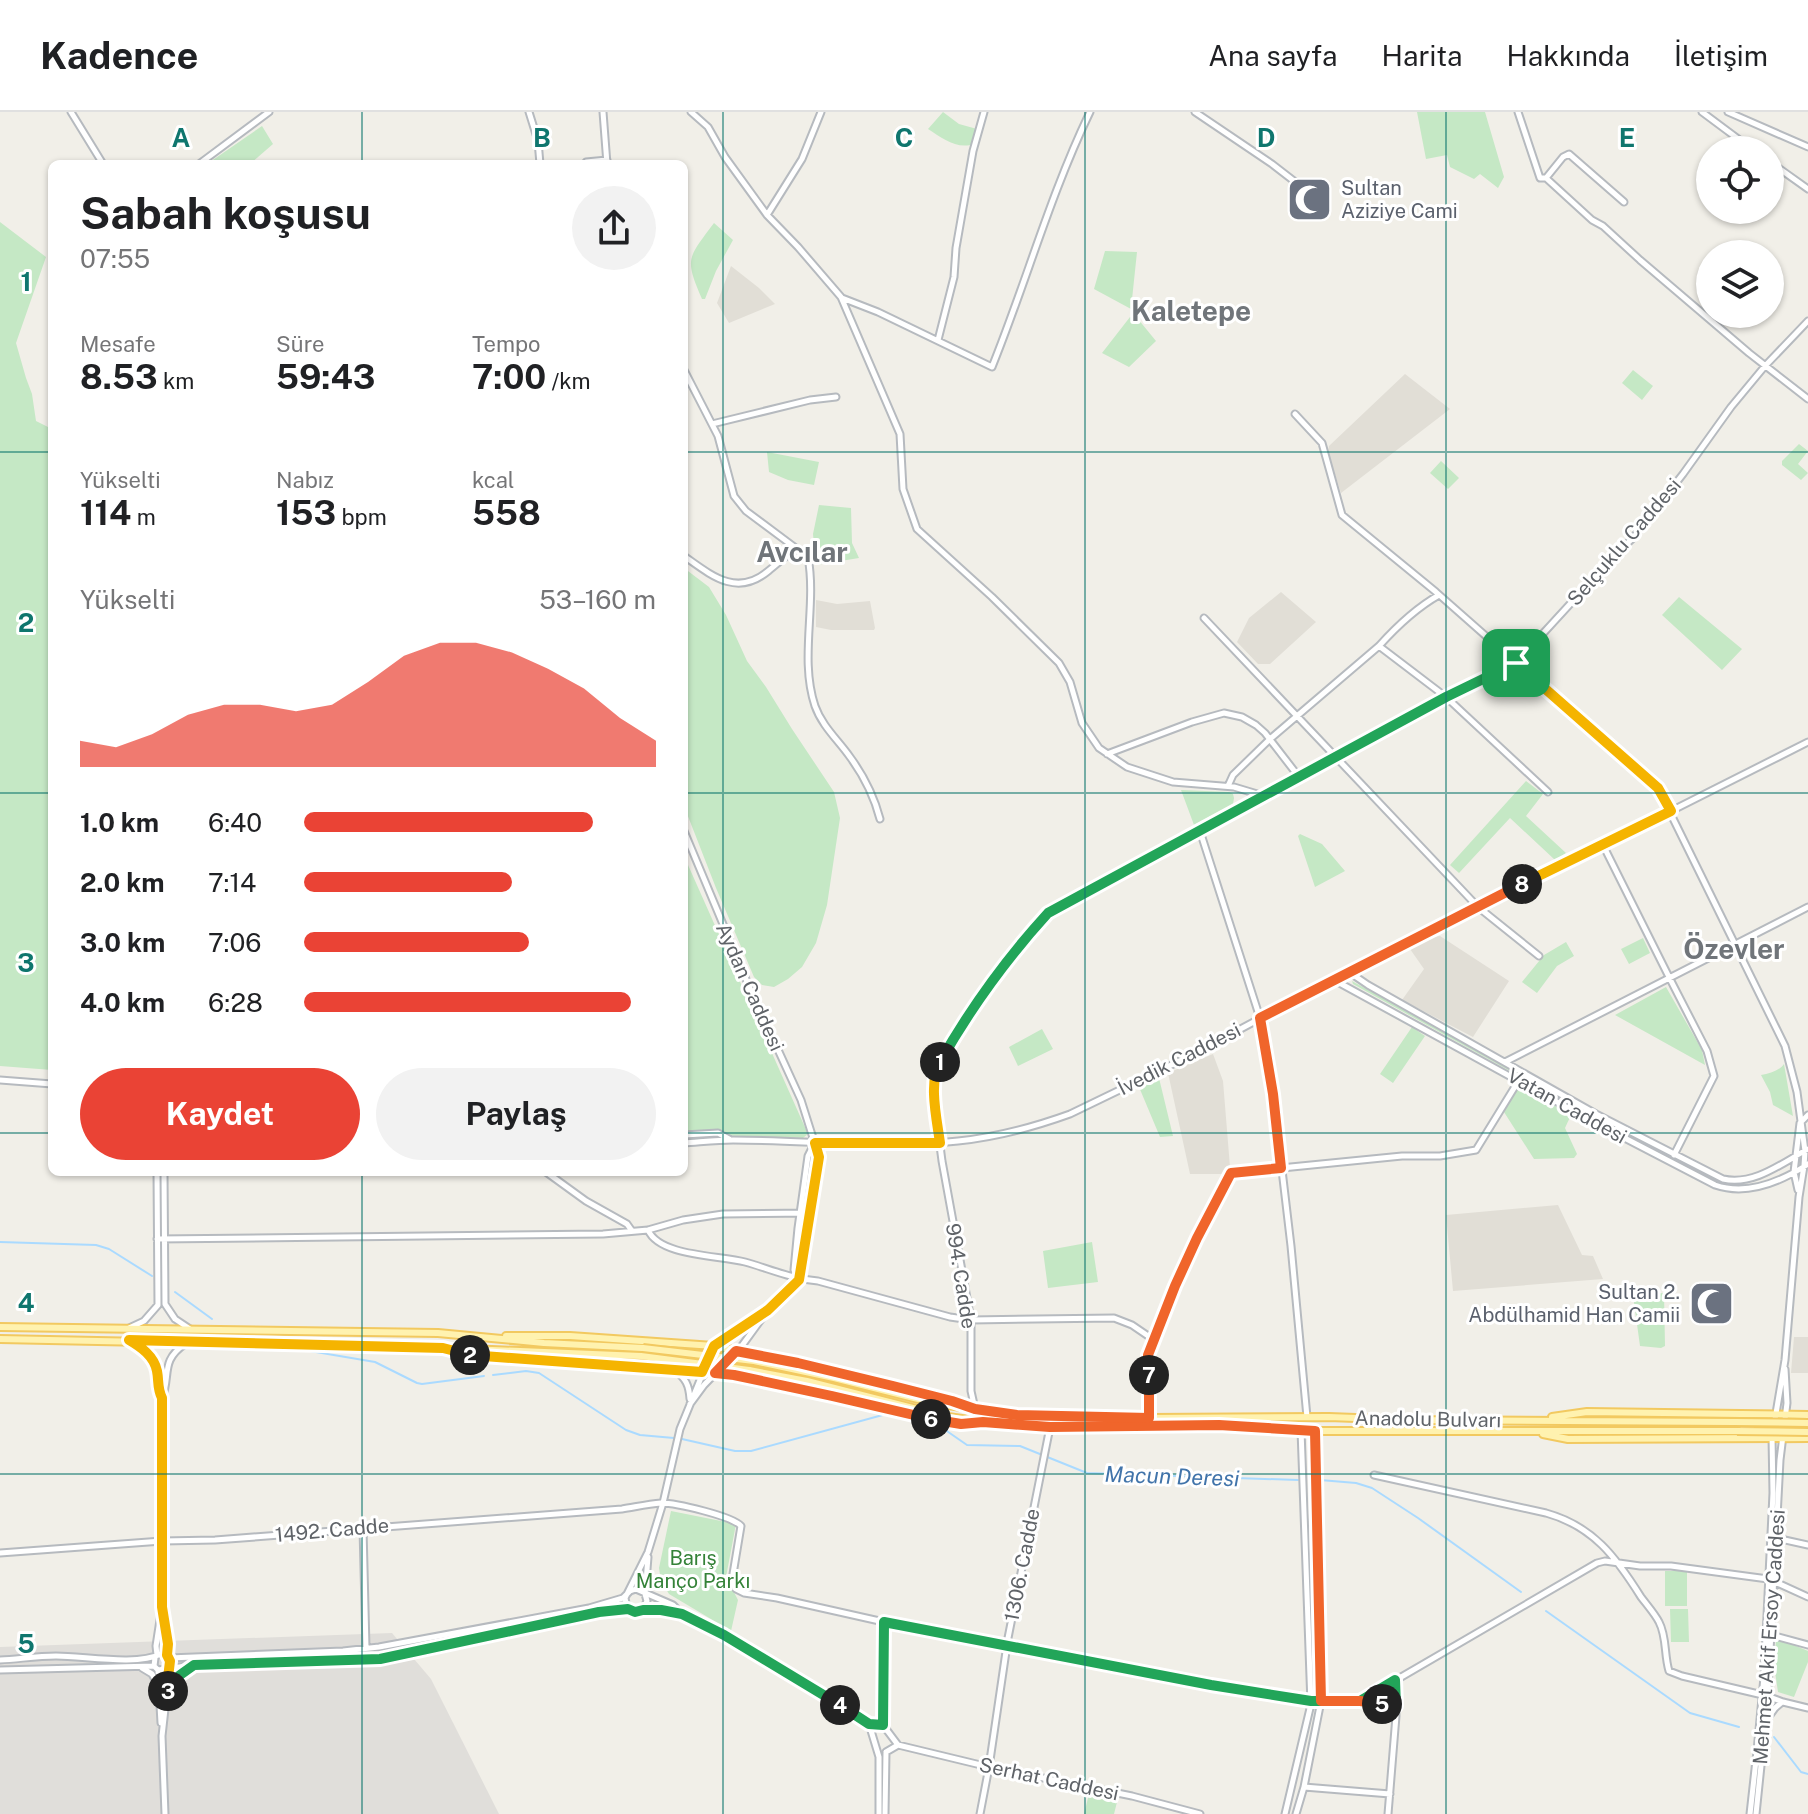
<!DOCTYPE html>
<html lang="tr">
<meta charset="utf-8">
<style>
body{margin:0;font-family:"Public Sans",sans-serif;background:#f2f2f2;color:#202124;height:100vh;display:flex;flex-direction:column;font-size:30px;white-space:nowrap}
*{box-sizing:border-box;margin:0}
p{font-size:26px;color:#757577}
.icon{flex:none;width:44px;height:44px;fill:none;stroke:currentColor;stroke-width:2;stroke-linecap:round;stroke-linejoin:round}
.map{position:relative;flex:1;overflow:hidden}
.sheet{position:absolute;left:48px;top:48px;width:640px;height:1016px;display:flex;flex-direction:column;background:#fff;border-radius:12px;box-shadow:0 2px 6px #0004}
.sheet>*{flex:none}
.tools{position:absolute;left:1696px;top:24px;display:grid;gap:16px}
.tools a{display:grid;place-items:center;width:88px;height:88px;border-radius:50%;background:#fff;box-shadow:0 2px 6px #0004;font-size:40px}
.pin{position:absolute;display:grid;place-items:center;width:68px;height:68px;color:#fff;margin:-34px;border-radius:16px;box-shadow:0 4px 12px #0006}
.km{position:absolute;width:40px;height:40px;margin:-20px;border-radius:50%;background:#222;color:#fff;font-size:22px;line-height:40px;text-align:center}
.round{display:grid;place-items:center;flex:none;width:84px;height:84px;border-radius:42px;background:#f2f2f2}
.summary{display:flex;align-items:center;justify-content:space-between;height:136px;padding:0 32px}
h1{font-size:44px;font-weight:700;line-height:60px}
.metrics{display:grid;grid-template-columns:repeat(3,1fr);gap:12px;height:136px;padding:8px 32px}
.metrics div{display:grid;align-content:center}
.metrics b{font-size:34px;font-weight:700}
.metrics small{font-size:22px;font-weight:400}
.metrics p{font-size:22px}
.chart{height:224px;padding:16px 32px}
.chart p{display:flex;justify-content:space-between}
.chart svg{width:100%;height:144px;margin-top:8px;fill:#ea4335;opacity:.7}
.cta{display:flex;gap:16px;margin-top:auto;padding:16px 32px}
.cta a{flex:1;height:92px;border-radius:48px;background:#ea4335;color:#fff;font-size:32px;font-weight:700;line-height:92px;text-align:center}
.cta a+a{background:#f2f2f2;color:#202124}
ul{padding:0 32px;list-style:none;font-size:26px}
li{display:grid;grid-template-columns:128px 96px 1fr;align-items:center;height:60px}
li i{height:20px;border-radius:10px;background:#ea4335}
header{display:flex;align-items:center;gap:48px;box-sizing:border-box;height:112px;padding:0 40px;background:#fff;border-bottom:2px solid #e0e0e0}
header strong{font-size:38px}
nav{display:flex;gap:44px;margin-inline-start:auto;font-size:28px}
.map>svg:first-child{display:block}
.industrial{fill:#e0deda}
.education{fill:#e1ded6}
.green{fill:#c5e8c5}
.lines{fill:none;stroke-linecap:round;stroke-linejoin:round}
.stream{stroke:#aadaff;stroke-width:2}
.secondary-casing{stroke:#b6babf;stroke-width:9}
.primary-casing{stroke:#f2c960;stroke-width:10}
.secondary{stroke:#fff;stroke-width:5}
.primary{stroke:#fff2af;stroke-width:6}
.primary-bridge-casing{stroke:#f2c960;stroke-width:10;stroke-linecap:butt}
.primary-bridge{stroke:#fff2af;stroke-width:6}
.split-1-casing{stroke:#fff;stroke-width:16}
.split-2-casing{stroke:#fff;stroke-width:16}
.split-3-casing{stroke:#fff;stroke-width:16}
.split-4-casing{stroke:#fff;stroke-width:16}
.split-5-casing{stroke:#fff;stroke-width:16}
.split-6-casing{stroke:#fff;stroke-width:16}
.split-7-casing{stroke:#fff;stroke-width:16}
.split-8-casing{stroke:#fff;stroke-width:16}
.split-9-casing{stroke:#fff;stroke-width:16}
.split-1{stroke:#22a559;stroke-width:10}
.split-2{stroke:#f5b400;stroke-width:10}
.split-3{stroke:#f5b400;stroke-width:10}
.split-4{stroke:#22a559;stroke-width:10}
.split-5{stroke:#22a559;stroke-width:10}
.split-6{stroke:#f0652b;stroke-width:10}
.split-7{stroke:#f0652b;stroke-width:10}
.split-8{stroke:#f0652b;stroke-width:10}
.split-9{stroke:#f5b400;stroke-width:10}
.grid{fill:none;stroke:#0f766e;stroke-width:2;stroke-opacity:0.55}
.labels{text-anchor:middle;stroke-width:6;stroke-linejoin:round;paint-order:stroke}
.worship-label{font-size:20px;fill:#5b616d;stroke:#fff;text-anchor:start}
.street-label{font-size:20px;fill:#5f6368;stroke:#fff}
.park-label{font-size:20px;fill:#348238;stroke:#fff}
.water-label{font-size:22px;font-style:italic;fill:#4174aa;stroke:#fff}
.district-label{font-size:28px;font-weight:bold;fill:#70757a;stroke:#fff}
.grid-label{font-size:26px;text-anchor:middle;font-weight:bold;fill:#0f766e;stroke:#fff;stroke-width:6;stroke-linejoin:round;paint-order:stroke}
</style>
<header>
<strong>Kadence</strong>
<nav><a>Ana sayfa</a><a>Harita</a><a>Hakkında</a><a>İletişim</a></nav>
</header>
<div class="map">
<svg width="1808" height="1702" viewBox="0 0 1808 1702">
<rect width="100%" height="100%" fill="#f1efe8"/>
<!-- industrial -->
<path class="industrial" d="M392 1521 431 1567 499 1702H0V1535Z"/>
<!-- education -->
<path class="education" d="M731 154 759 176 775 192 729 211 717 191Z
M1405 262 1450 297 1341 381 1328 341 1329 334Z
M1281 480 1316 510 1270 552H1258L1237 530 1249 506Z
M816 488 837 492 870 489 875 516 874 518H831L816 515Z
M1440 824 1509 869 1473 925 1402 888 1424 857 1410 837 1432 825Z
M1213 942 1223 969 1230 1055 1222 1062H1190L1168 961Z
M1558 1093 1582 1143 1593 1144 1603 1167 1453 1179 1446 1103Z
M1794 1225H1808V1261H1791Z"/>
<!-- green -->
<path class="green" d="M943 0 959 12 977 17 974 32C957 38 942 26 928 17Z
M1417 0H1485L1504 65 1498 76 1480 62 1474 67 1450 55 1447 43 1426 47Z
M262 14 273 32 250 52H207Z
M0 110 46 145 16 231 26 266 32 282 36 309 52 317V958L0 954Z
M714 111 733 128 716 159 705 187H702C684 146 688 146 714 111Z
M1105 139 1137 140 1131 197 1094 177Z
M1130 205 1138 207 1156 229 1129 255 1102 241Z
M1633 258 1653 274 1642 288 1622 271Z
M1799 332 1808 339 1798 352 1808 361 1801 368 1782 353V349Z
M767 340 819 350 814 373 788 368 769 360Z
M1441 349 1459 366 1448 377 1430 361Z
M819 393 851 396 852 431 859 446 816 453 813 422Z
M684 456 709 475 726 503 747 549 766 575 792 617 834 680 840 706 827 793 816 831 802 855 788 867 774 875 762 873 754 865 716 776 684 694Z
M1679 485 1742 537 1722 558 1662 503Z
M1526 669 1543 682 1526 704 1566 741 1555 748 1510 706 1459 761 1450 753Z
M1181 678 1229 680 1233 682 1234 686 1233 692 1194 713Z
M1300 722 1322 732 1345 759 1315 775 1298 724Z
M684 744 808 1022 803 1026 684 1022Z
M1643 826 1650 841 1629 852 1621 837Z
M1566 830 1574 844 1557 854 1537 881 1522 870 1544 843Z
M1352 869 1670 1044 1582 999 1353 872Z
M1666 875 1702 938 1705 953 1615 903Z
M1412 915 1425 924 1393 971 1380 962Z
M1042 917 1053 937 1018 954 1009 935Z
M1784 952 1793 1004 1773 993 1770 980 1761 963C1770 962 1780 958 1784 952Z
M1159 966 1173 1024 1160 1025 1139 975Z
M1519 974 1571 1003 1565 1016 1577 1042 1574 1046 1534 1047 1504 1000Z
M1092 1130 1098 1170 1048 1176 1043 1139Z
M1664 1181 1665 1234 1661 1236 1640 1234 1633 1183Z
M671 1399 736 1412 726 1465 738 1488 731 1519 669 1482 661 1469 659 1456Z
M1665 1459H1687V1494H1665Z
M1670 1497H1688L1689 1530H1671Z
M1776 1529H1784L1808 1539V1550L1794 1585 1778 1580 1774 1553Z
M1089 1682 1117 1690 1114 1702H1084Z"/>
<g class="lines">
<!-- stream -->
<path class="stream" d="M0 1130 96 1133 109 1137 152 1164
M175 1180 212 1207
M310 1239 375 1250 417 1271 422 1272 484 1264
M493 1263 526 1259 539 1261 626 1318 640 1323 674 1326
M924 1309 941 1315 967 1333 1020 1334 1087 1361 1298 1368
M682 1327 735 1339H751L890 1301
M1320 1368 1356 1371 1372 1376 1418 1406 1521 1480
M1546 1499 1690 1601 1739 1615
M1774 1625 1801 1660 1808 1662"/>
<defs>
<path id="secondary" d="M71 0 103 52
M529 0 538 29 540 52
M603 0 607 52
M691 0 708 15 725 45 767 103 798 135 841 185 900 322 903 377 917 417 992 485 1059 551 1070 570 1082 611 1099 636 1127 655 1173 670 1234 675 1264 684
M1195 0 1272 52 1303 76
M1518 0 1540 66H1546L1592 108 1603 114 1640 148 1749 241 1808 287
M1702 0 1753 38
M1728 0 1808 35
M586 50 607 48
M1770 50 1808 77
M199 52 269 0
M1546 66 1563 45 1569 42 1624 90
M767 103 802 47 821 0
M842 186 878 200 992 255C1026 171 1050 83 1090 0
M938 228 954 165 956 136 973 39 984 0
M684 258 718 324 734 384 746 399 797 437 804 439 808 445C817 494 799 546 815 594 822 614 838 628 850 645 864 664 874 684 880 707
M1295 302 1322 331 1342 403 1436 480 1658 676 1785 934 1797 980 1805 1039 1804 1054 1799 1085 1785 1248 1772 1325 1773 1381 1764 1565 1757 1639 1750 1702
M712 312 810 288 836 285
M684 444C711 463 736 485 767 460 777 452 786 443 797 437
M1204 506 1478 795 1539 844
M1379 534 1446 585 1548 680
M1107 642 1192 610 1224 601 1242 605 1256 613 1265 621 1299 665
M1228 674 1233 663 1270 627 1379 534C1397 514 1416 496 1439 483
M684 719 748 872 801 988 819 1045 799 1168 768 1198 741 1235 704 1273 690 1292
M1200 719 1260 906 1273 982 1291 1134 1307 1305
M1602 731 1669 865 1707 939 1714 964 1674 1043
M1349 860 1368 873 1596 1002 1723 1067C1754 1074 1782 1051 1808 1037
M1334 868 1588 1007 1715 1073C1747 1084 1782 1069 1808 1052
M1505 950 1808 795
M0 968 52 972
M684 1023 718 1021 729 1027
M684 1031C700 1030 717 1028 733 1028 807 1028 883 1037 958 1029 997 1025 1034 1015 1070 1002L1194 942 1341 863 1411 830 1602 731 1671 699 1808 630
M164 1060 165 1192 175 1207 190 1217
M546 1060 586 1089 627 1112 632 1119
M1798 1078 1794 1060 1800 1011 1808 1003
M648 1118C660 1145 720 1143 745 1150 770 1157 792 1167 818 1169L950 1205 971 1208 1114 1206 1132 1213 1154 1228
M157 1127 603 1122 648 1118 683 1108 723 1102 809 1101
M799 1167 794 1158 798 1116 808 1044 814 1032
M129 1216 144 1209 158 1193 157 1060
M132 1230C166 1250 149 1260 161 1285
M675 1258C686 1267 689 1273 690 1287
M975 1297 971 1279V1208L942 1049 936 1003 935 958 956 922 1021 831 1048 801 1446 585 1516 551 1615 443 1633 426 1683 362 1731 295 1765 254 1808 209
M1149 1306 1148 1243 1175 1174 1197 1126 1231 1061 1402 1044H1440L1476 1038 1519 968
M1374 1363 1546 1401C1593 1414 1616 1445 1641 1485 1647 1493 1655 1502 1659 1510 1667 1525 1664 1543 1669 1559L1682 1564 1767 1584 1783 1590 1808 1596
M363 1416 366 1536
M1776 1426 1808 1433
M0 1441 162 1429 215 1428 622 1397C635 1395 648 1392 661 1391 676 1391 732 1404 741 1414L732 1468 736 1477 744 1481 777 1486 884 1510 993 1530 1211 1573 1311 1589H1360L1597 1451 1605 1449 1640 1454H1671L1768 1467
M1773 1469 1808 1485
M627 1496 625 1486 648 1440 663 1391 680 1317 714 1234 766 1199
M643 1497 647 1489 645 1482 648 1445
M163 1499 168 1532 167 1543
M1771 1523 1808 1533
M157 1543 156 1534 162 1495V1286C171 1263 160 1249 185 1232
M155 1546 154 1554 158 1558 161 1611
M0 1548C19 1547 37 1544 56 1544 85 1544 136 1554 161 1542L169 1546 343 1539 379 1535 589 1496 623 1486 630 1479 636 1477 673 1493 681 1501
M142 1556 152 1562 157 1571
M0 1558 154 1554
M158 1558 194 1553 380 1547 599 1500C612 1498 622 1496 635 1500L643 1498H661L682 1502 724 1523 812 1575 869 1612 883 1613 898 1633
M166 1582 176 1567 192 1554
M1361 1589 1396 1594
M1767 1607 1775 1596 1782 1590
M869 1612 879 1645V1702
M883 1613 884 1510
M886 1640 898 1633 989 1655 1132 1684 1200 1702
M1304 1675 1390 1682
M165 1702 162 1624 170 1552 169 1546
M885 1702 886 1640
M980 1702 989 1655 1008 1526 1050 1315
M1285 1702 1311 1592 1301 1318
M1296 1702 1304 1675 1321 1589 1315 1319
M1388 1702 1396 1604 1395 1568
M1756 1702 1767 1596 1780 1348 1787 1291 1785 1257"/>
<path id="primary" d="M0 1215 438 1221 544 1231 643 1236
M506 1224H570L714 1234 798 1251 960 1292
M0 1227 443 1236 641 1244
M457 1240 490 1245 609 1252 734 1263 942 1310 961 1312 971 1311
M754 1249 834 1266 934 1291 1017 1303 1149 1306 1329 1305 1409 1308 1735 1310
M749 1258 807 1269 948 1305 983 1310 1050 1315 1219 1313 1315 1319H1737
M1552 1305 1587 1300 1808 1303
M1543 1322 1568 1327 1808 1326"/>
</defs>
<!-- secondary casing -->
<use href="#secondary" class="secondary-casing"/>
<!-- primary casing -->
<use href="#primary" class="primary-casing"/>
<!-- secondary -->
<use href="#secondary" class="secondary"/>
<!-- primary -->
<use href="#primary" class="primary"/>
<defs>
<path id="primary-bridge" d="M643 1236 754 1249
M641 1244 749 1258
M1735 1310 1808 1311
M1737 1319 1808 1320"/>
</defs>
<!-- primary-bridge casing -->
<use href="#primary-bridge" class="primary-bridge-casing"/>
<!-- primary-bridge -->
<use href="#primary-bridge" class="primary-bridge"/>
</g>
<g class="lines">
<defs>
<path id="split-1" d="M940 950C970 897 1007 846 1048 801L1446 585 1516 551"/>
<path id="split-2" d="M470 1243 702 1260 714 1234 768 1198 799 1168 819 1045 815 1031H940C937 1008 928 970 940 950"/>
<path id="split-3" d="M168 1579 166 1583 170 1549 167 1543 168 1532 162 1495V1286C157 1276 159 1269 157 1259 154 1244 141 1235 129 1228L443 1236 470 1243"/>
<path id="split-4" d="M168 1579 180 1563 194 1553 380 1547 599 1500 628 1497 635 1500 643 1498H661L682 1502 724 1523 840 1593"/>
<path id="split-5" d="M840 1593 869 1612 883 1613 884 1510 1211 1573 1311 1589H1360L1395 1568 1396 1594 1382 1592"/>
<path id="split-6" d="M931 1307 961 1312 983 1310 1050 1315 1219 1313 1315 1319 1321 1589H1360L1382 1592"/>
<path id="split-7" d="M931 1307 832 1284 734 1263 715 1261 736 1239 798 1251 893 1274 952 1289 975 1297 1017 1303 1149 1306V1263"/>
<path id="split-8" d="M1149 1263 1148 1243 1175 1174 1197 1126 1231 1061 1281 1056 1273 982 1260 906 1522 772"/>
<path id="split-9" d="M1516 551 1658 676 1671 699 1522 772"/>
</defs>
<!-- split-1 casing -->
<use href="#split-1" class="split-1-casing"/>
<!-- split-2 casing -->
<use href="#split-2" class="split-2-casing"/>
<!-- split-3 casing -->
<use href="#split-3" class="split-3-casing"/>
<!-- split-4 casing -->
<use href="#split-4" class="split-4-casing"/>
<!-- split-5 casing -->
<use href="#split-5" class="split-5-casing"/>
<!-- split-6 casing -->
<use href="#split-6" class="split-6-casing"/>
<!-- split-7 casing -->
<use href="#split-7" class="split-7-casing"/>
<!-- split-8 casing -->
<use href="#split-8" class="split-8-casing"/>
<!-- split-9 casing -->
<use href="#split-9" class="split-9-casing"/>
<!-- split-1 -->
<use href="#split-1" class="split-1"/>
<!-- split-2 -->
<use href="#split-2" class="split-2"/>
<!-- split-3 -->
<use href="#split-3" class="split-3"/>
<!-- split-4 -->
<use href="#split-4" class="split-4"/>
<!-- split-5 -->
<use href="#split-5" class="split-5"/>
<!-- split-6 -->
<use href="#split-6" class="split-6"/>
<!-- split-7 -->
<use href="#split-7" class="split-7"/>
<!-- split-8 -->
<use href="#split-8" class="split-8"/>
<!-- split-9 -->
<use href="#split-9" class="split-9"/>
</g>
<!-- grid -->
<path class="grid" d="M362 0V52M723 0V1702M1085 0V1702M1446 0V1702M0 340H52M684 340H1808M0 681H52M684 681H1808M0 1021H52M684 1021H1808M362 1060V1702M0 1362H1808"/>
<!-- icons -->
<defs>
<symbol id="mosque-square" viewBox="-11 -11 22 22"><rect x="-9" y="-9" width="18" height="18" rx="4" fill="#6b7280" stroke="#fff"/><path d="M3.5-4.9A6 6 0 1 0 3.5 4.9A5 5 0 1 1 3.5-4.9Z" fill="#fff"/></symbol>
</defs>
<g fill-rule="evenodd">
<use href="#mosque-square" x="1284" y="62" width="51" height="51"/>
<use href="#mosque-square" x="1686" y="1166" width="51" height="51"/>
</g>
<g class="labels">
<!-- worship labels -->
<g class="worship-label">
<text x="1341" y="83">Sultan<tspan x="1341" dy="23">Aziziye Cami</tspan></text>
<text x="1680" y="1187" text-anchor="end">Sultan 2.<tspan x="1680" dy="23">Abdülhamid Han Camii</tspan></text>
</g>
<!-- street labels -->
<g class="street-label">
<text transform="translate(1624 430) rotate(-49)" y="7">Selçuklu Caddesi</text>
<text transform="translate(750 875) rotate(66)" y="7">Aydan Caddesi</text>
<text transform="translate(1179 947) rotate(-27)" y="7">İvedik Caddesi</text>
<text transform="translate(1567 994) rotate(29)" y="7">Vatan Caddesi</text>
<text transform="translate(961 1164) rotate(81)" y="7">994. Cadde</text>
<text transform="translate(1428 1307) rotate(1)" y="7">Anadolu Bulvarı</text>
<text transform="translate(332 1418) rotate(-5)" y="7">1492. Cadde</text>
<text transform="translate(1022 1453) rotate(-79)" y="7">1306. Cadde</text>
<text transform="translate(1769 1525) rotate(-86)" y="7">Mehmet Akif Ersoy Caddesi</text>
<text transform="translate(1049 1667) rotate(12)" y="7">Serhat Caddesi</text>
</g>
<!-- park labels -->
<g class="park-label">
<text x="693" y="1453">Barış<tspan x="693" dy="23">Manço Parkı</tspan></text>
</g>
<!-- water labels -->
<g class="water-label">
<text transform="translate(1172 1364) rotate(2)" y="8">Macun Deresi</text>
</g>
<!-- district labels -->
<g class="district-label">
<text x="1191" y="209">Kaletepe</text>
<text x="802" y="450">Avcılar</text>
<text x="1734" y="847">Özevler</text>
</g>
</g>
<g class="grid-label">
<text x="181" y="35">A</text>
<text x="542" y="35">B</text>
<text x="904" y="35">C</text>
<text x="1266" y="35">D</text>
<text x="1627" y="35">E</text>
<text x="26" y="179">1</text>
<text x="26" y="520">2</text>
<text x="26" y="860">3</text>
<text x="26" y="1200">4</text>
<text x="26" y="1541">5</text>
</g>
</svg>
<div class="tools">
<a><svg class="icon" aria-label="locate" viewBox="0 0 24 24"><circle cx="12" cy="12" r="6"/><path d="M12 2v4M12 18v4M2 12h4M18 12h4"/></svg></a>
<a><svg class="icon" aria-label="layers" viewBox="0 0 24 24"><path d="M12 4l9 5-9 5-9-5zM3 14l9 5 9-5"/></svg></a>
</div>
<div class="pin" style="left:1516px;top:551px;background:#1e9e55"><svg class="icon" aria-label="arrive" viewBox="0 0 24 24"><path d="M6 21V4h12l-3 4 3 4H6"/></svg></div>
<b class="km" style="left:940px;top:950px">1</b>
<b class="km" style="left:470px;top:1243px">2</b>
<b class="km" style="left:168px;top:1579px">3</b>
<b class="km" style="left:840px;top:1593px">4</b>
<b class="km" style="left:1382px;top:1592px">5</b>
<b class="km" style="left:931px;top:1307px">6</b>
<b class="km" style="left:1149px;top:1263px">7</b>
<b class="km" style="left:1522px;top:772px">8</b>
<section class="sheet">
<div class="summary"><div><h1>Sabah koşusu</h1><p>07:55</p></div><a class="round"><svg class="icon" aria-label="share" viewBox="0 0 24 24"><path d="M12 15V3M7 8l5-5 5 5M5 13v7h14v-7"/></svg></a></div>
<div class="metrics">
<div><p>Mesafe</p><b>8.53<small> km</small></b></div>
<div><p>Süre</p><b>59:43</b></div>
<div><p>Tempo</p><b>7:00<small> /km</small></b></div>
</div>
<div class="metrics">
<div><p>Yükselti</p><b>114<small> m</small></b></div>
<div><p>Nabız</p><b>153<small> bpm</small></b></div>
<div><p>kcal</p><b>558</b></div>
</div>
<div class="chart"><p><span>Yükselti</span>53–160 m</p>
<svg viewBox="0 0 160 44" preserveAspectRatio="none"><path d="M0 44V36L10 38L20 34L30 28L40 25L50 25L60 27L70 25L80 18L90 10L100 6L110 6L120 9L130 14L140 20L150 29L160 36V44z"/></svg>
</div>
<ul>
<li><b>1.0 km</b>6:40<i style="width:82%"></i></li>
<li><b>2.0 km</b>7:14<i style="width:59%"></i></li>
<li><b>3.0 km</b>7:06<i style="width:64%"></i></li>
<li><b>4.0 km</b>6:28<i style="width:93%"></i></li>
</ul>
<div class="cta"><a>Kaydet</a><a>Paylaş</a></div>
</section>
</div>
